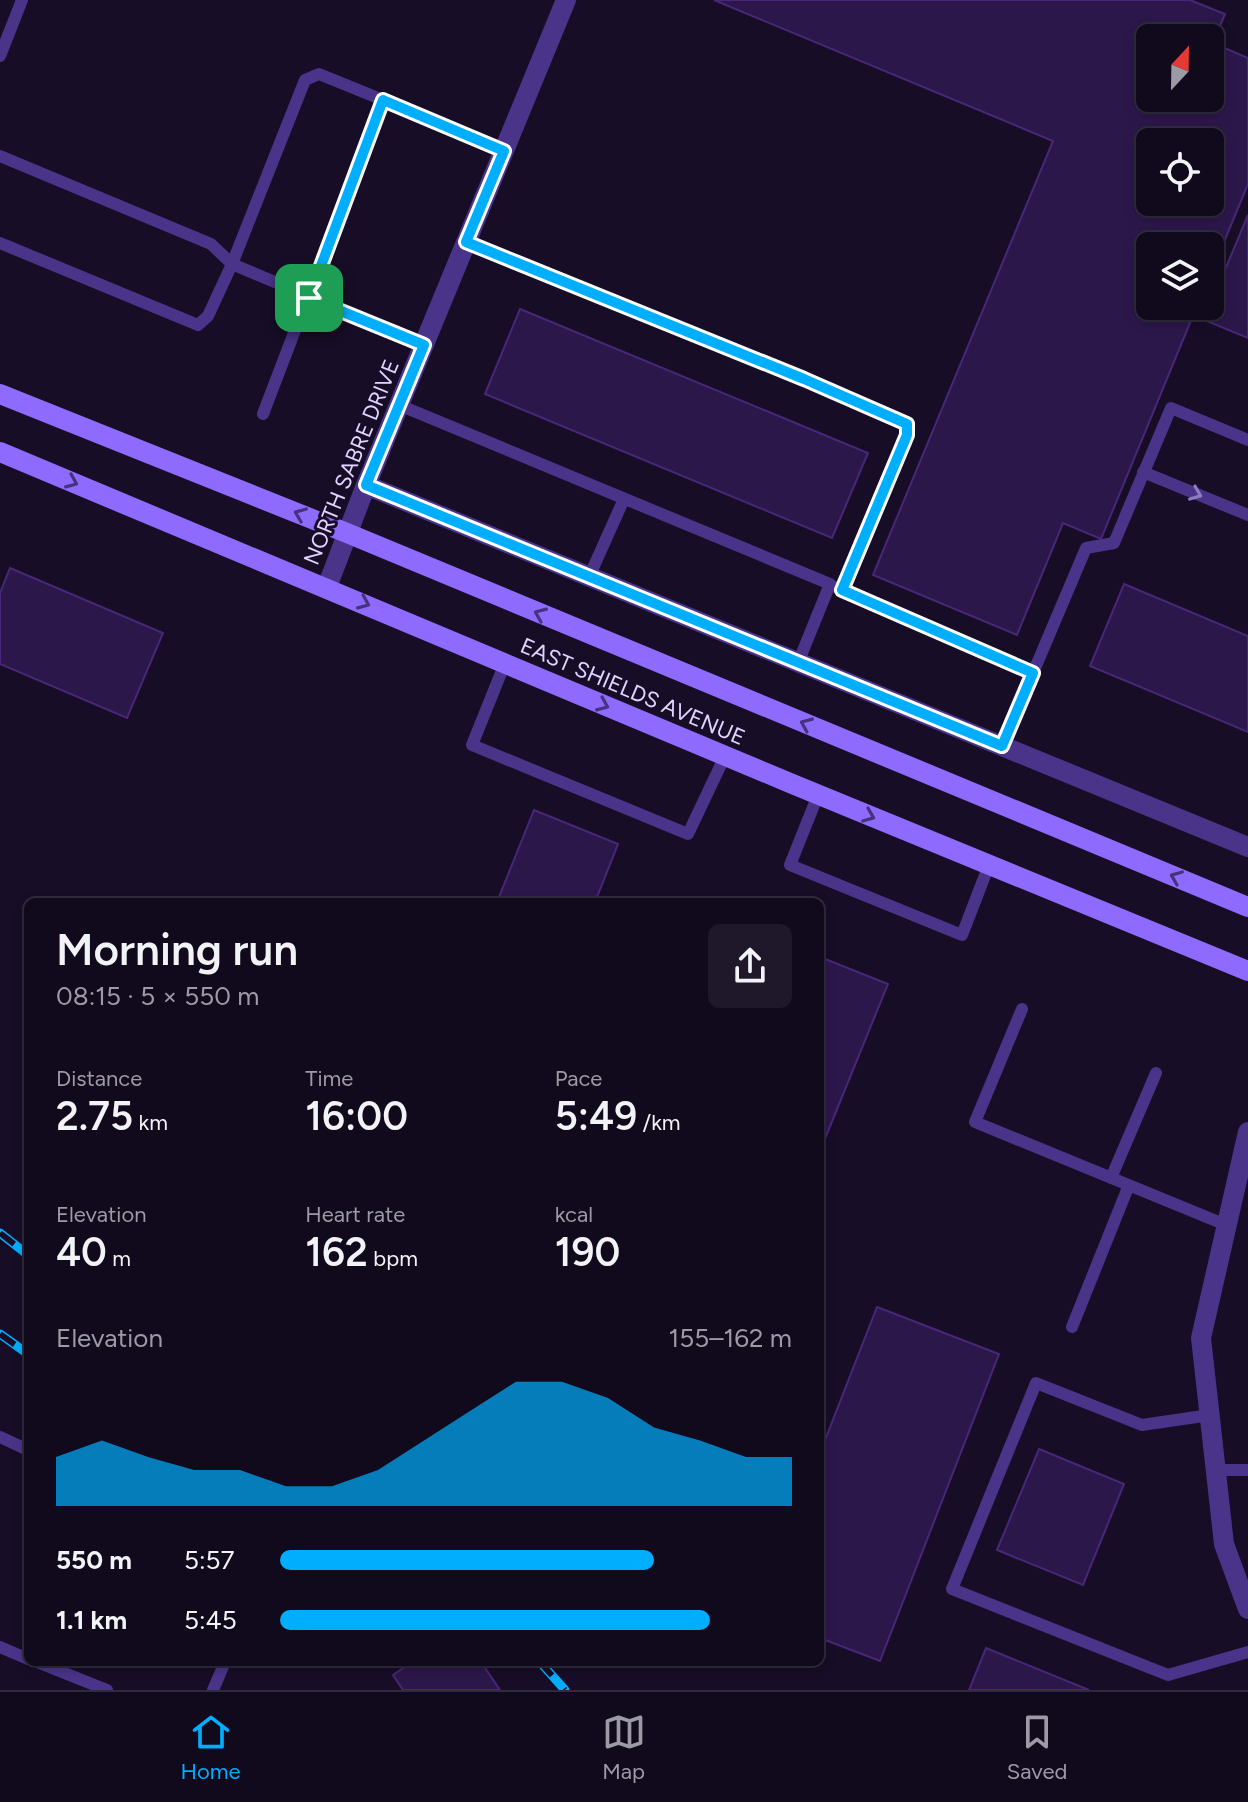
<!DOCTYPE html>
<meta charset="utf-8">
<style>
body{margin:0;font-family:Figtree,sans-serif;background:#1e182a;color:#f1f3f6;height:100vh;display:flex;flex-direction:column;font-size:30px;white-space:nowrap}
*{box-sizing:border-box;margin:0}
p{font-size:26px;color:#9c9aa4}
.icon{flex:none;width:44px;height:44px;fill:none;stroke:currentColor;stroke-width:2;stroke-linecap:round;stroke-linejoin:round}
.map{position:relative;flex:1;overflow:hidden}
.drawer{position:absolute;left:24px;top:898px;width:800px;height:768px;display:flex;flex-direction:column;background:#110a1d;border-radius:12px;box-shadow:0 4px 12px #0003,0 0 0 2px #302b3b}
.drawer>*{flex:none}
.needle{width:52px;rotate:22deg}
.tools{position:absolute;left:1136px;top:24px;display:grid;gap:16px}
.tools a{display:grid;place-items:center;width:88px;height:88px;border-radius:12px;background:#110a1d;box-shadow:0 4px 12px #0003,0 0 0 2px #302b3b;font-size:40px}
.pin{position:absolute;display:grid;place-items:center;width:68px;height:68px;color:#fff;margin:-34px;border-radius:16px;box-shadow:0 4px 12px #0006}
.round{display:grid;place-items:center;flex:none;width:84px;height:84px;border-radius:12px;background:#1e182a}
.headline{display:flex;align-items:center;justify-content:space-between;height:136px;padding:0 32px}
h1{font-size:44px;font-weight:600;line-height:60px}
.metrics{display:grid;grid-template-columns:repeat(3,1fr);gap:12px;height:136px;padding:8px 32px}
.metrics div{display:grid;align-content:center}
.metrics b{font-size:40px;font-weight:600}
.metrics small{font-size:22px;font-weight:400}
.metrics p{font-size:22px}
.chart{height:224px;padding:16px 32px}
.chart p{display:flex;justify-content:space-between}
.chart svg{width:100%;height:144px;margin-top:8px;fill:#00aefe;opacity:.7}
ul{padding:0 32px;list-style:none;font-size:26px}
li{display:grid;grid-template-columns:128px 96px 1fr;align-items:center;height:60px}
li i{height:20px;border-radius:10px;background:#00aefe}
.tabs{display:flex;justify-content:space-around;align-items:center;height:112px;border-top:2px solid #302b3b;background:#110a1d;font-size:22px;color:#9c9aa4}
.tabs a{display:grid;justify-items:center;gap:4px}
.tabs .active{color:#00aefe}
.map>svg:first-child{display:block}
.building{fill:#2c174a;stroke:#492778;stroke-width:2;fill-rule:evenodd}
.lines{fill:none;stroke-linecap:round;stroke-linejoin:round}
.lane{stroke:#4a348a;stroke-width:12}
.street{stroke:#4a348a;stroke-width:20}
.secondary{stroke:#8e6aff;stroke-width:20}
.rail-casing{stroke:#00aefe;stroke-width:9}
.rail{stroke:#170d27;stroke-width:6;stroke-dasharray:18;stroke-linecap:butt}
.oneway{stroke:#47327d}
.oneway2{stroke:#8e7cbf}
.route-casing{stroke:#fff;stroke-width:16}
.route{stroke:#00aefe;stroke-width:10}
.labels{text-anchor:middle;stroke-width:6;stroke-linejoin:round;paint-order:stroke}
.street-label{font-size:22px;fill:#e2d3ff;stroke:#170d27}
</style>
<div class="map">
<svg width="1248" height="1690" viewBox="0 0 1248 1690">
<rect width="100%" height="100%" fill="#170d27"/>
<!-- building -->
<path class="building" d="M714 0H1190L1225 14 1213 43 1248 58V184L1210 276V246H1150V306H1197L1101 539 1063 523 1017 635 873 575 1053 141ZM1150 38H1210V98H1150ZM1150 142H1210V202H1150Z
M1248 215V338L1204 320Z
M520 309 868 453 832 538 485 394Z
M10 568 163 633 127 718 0 664V593Z
M1124 584 1248 636V732L1090 666Z
M534 810 618 844 595 902H497Z
M820 957 888 984 820 1151Z
M877 1307 999 1354 880 1661 820 1638V1453Z
M1039 1449 1124 1484 1083 1585 997 1550Z
M986 1648 1089 1690H969Z
M412 1662H481L500 1690H403L393 1675Z"/>
<g class="lines">
<!-- lane -->
<path class="lane" d="M0 56 22 0
M383 100 504 151
M0 156 211 244 232 264 424 345
M466 242 896 417 907 424V435L842 590
M0 243 198 325 208 316 232 264 305 80 319 74 383 100 263 414
M399 405 830 584 798 663
M1143 472 1248 515
M589 577 624 499
M836 587 1033 673 1002 746
M505 663 472 745 688 834 725 756
M1033 673 1086 548 1114 543 1171 408 1248 440
M818 795 790 865 962 935 989 865
M1022 1009 975 1122 1226 1225
M1111 1178 1156 1073
M1072 1327 1129 1185
M1210 1415 1142 1425 1036 1383 952 1589 1168 1675 1248 1652
M0 1437 28 1450
M1216 1470H1248
M0 1647 28 1659
M37 1662 107 1690
M213 1690 225 1662"/>
<!-- street -->
<path class="street" d="M366 485 1248 847
M327 587 366 485 566 0
M1248 1132 1201 1338 1224 1544 1248 1609"/>
<!-- secondary -->
<path class="secondary" d="M0 394 347 533 1248 907
M0 452 790 783 1248 971"/>
<defs>
<path id="rail" d="M0 1233 28 1255
M0 1334 28 1354
M540 1662 565 1690"/>
</defs>
<!-- rail casing -->
<use href="#rail" class="rail-casing"/>
<!-- rail -->
<use href="#rail" class="rail"/>
</g>
<!-- one-way arrows -->
<defs><path id="oneway-chevron" d="M-2-3.5L2.5 0L-2 3.5" fill="none" stroke-width="1.6" stroke-linecap="round" stroke-linejoin="round" transform="scale(2)"/></defs>
<g class="oneway">
<use href="#oneway-chevron" transform="translate(72 482) rotate(23)"/>
<use href="#oneway-chevron" transform="translate(300 514) rotate(-158)"/>
<use href="#oneway-chevron" transform="translate(364 603) rotate(23)"/>
<use href="#oneway-chevron" transform="translate(540 614) rotate(-157)"/>
<use href="#oneway-chevron" transform="translate(603 705) rotate(23)"/>
<use href="#oneway-chevron" transform="translate(806 724) rotate(-157)"/>
<use href="#oneway-chevron" transform="translate(869 816) rotate(22)"/>
<use href="#oneway-chevron" transform="translate(1176 877) rotate(-158)"/>
</g>
<use class="oneway2" href="#oneway-chevron" transform="translate(1196 494) rotate(22)"/>
<g class="lines">
<defs>
<path id="route" d="M383 100 504 151 466 242 804 379 907 424V435L842 590 1033 673 1002 746 366 485 424 345 309 298Z"/>
</defs>
<!-- route casing -->
<use href="#route" class="route-casing"/>
<!-- route -->
<use href="#route" class="route"/>
</g>
<g class="labels">
<!-- street labels -->
<g class="street-label">
<text transform="translate(351 462) rotate(-68)" y="8">NORTH SABRE DRIVE</text>
<text transform="translate(633 691) rotate(23)" y="8">EAST SHIELDS AVENUE</text>
</g>
</g>
</svg>
<div class="tools">
<a><svg class="needle" viewBox="-14 -14 28 28"><path d="M0-13l5 13h-10z" fill="#e53935"/><path d="M0 13l5-13h-10z" fill="#9c9aa4"/></svg></a>
<a><svg class="icon" aria-label="locate" viewBox="0 0 24 24"><circle cx="12" cy="12" r="6"/><path d="M12 2v4M12 18v4M2 12h4M18 12h4"/></svg></a>
<a><svg class="icon" aria-label="layers" viewBox="0 0 24 24"><path d="M12 4l9 5-9 5-9-5zM3 14l9 5 9-5"/></svg></a>
</div>
<div class="pin" style="left:309px;top:298px;background:#1e9e55"><svg class="icon" aria-label="arrive" viewBox="0 0 24 24"><path d="M6 21V4h12l-3 4 3 4H6"/></svg></div>
<section class="drawer">
<div class="headline"><div><h1>Morning run</h1><p>08:15 · 5 × 550 m</p></div><a class="round"><svg class="icon" aria-label="share" viewBox="0 0 24 24"><path d="M12 15V3M7 8l5-5 5 5M5 13v7h14v-7"/></svg></a></div>
<div class="metrics">
<div><p>Distance</p><b>2.75<small> km</small></b></div>
<div><p>Time</p><b>16:00</b></div>
<div><p>Pace</p><b>5:49<small> /km</small></b></div>
</div>
<div class="metrics">
<div><p>Elevation</p><b>40<small> m</small></b></div>
<div><p>Heart rate</p><b>162<small> bpm</small></b></div>
<div><p>kcal</p><b>190</b></div>
</div>
<div class="chart"><p><span>Elevation</span>155–162 m</p>
<svg viewBox="0 0 160 44" preserveAspectRatio="none"><path d="M0 44V29L10 24L20 29L30 33L40 33L50 38L60 38L70 33L80 24L90 15L100 6L110 6L120 11L130 20L140 24L150 29L160 29V44z"/></svg>
</div>
<ul>
<li><b>550 m</b>5:57<i style="width:73%"></i></li>
<li><b>1.1 km</b>5:45<i style="width:84%"></i></li>
</ul>
</section>
</div>
<nav class="tabs">
<a class="active"><svg class="icon" aria-label="home" viewBox="0 0 24 24"><path d="M3 11l9-7 9 7M6 9v11h12V9"/></svg>Home</a>
<a><svg class="icon" aria-label="map" viewBox="0 0 24 24"><path d="M3 6l6-2 6 2 6-2v14l-6 2-6-2-6 2zM9 4v14M15 6v14"/></svg>Map</a>
<a><svg class="icon" aria-label="saved" viewBox="0 0 24 24"><path d="M7 4h10v16l-5-4-5 4z"/></svg>Saved</a>
</nav>
